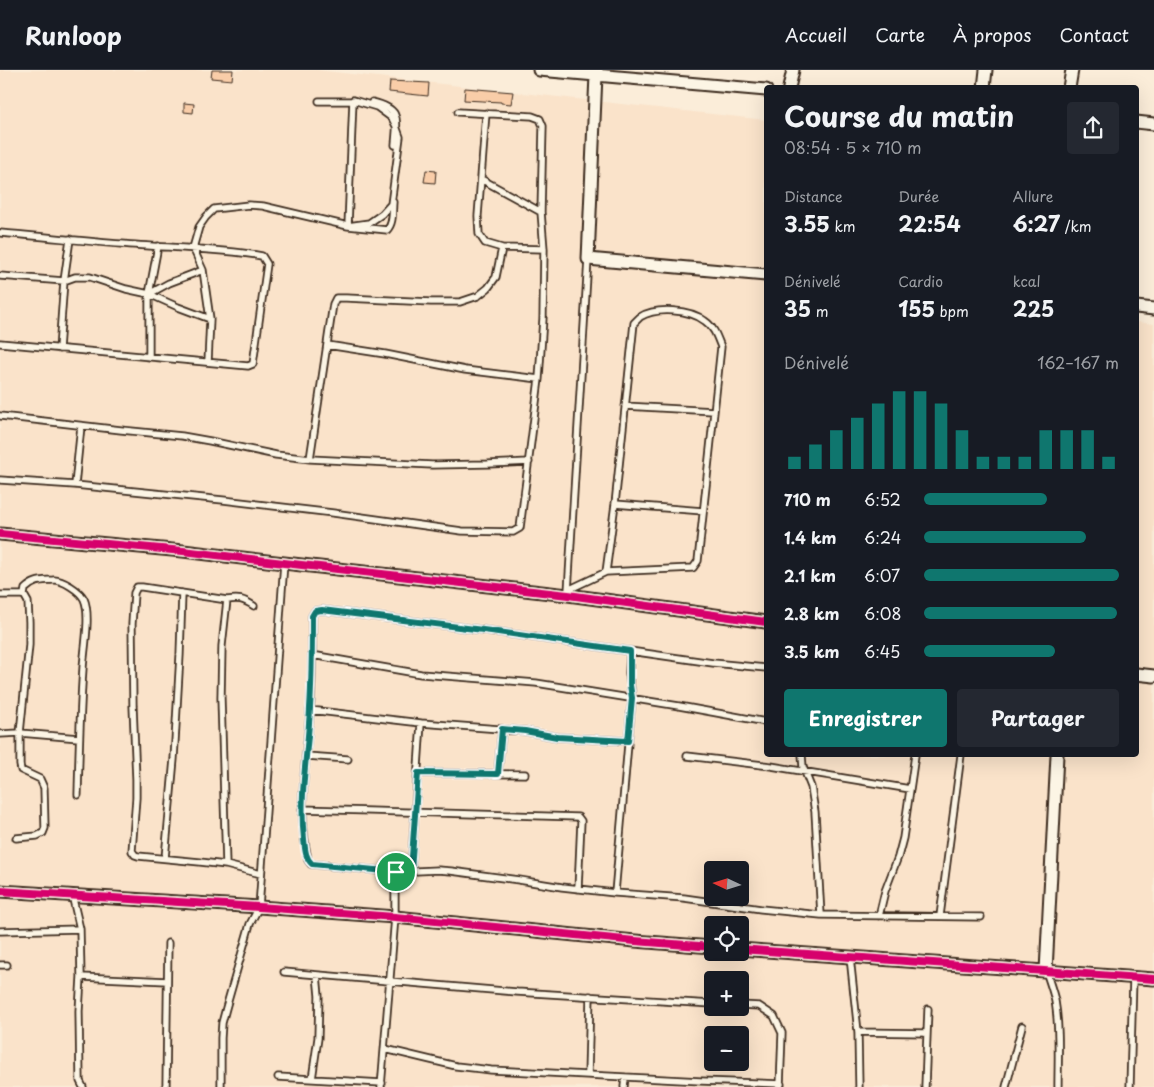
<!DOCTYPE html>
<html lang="fr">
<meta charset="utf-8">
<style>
body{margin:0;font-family:"Playpen Sans",sans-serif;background:#242831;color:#f1f3f6;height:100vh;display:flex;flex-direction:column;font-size:19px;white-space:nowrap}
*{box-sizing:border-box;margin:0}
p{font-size:16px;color:#9ea1a6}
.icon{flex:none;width:28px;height:28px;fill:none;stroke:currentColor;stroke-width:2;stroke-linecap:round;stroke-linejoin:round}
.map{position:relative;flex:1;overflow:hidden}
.panel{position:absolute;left:764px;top:15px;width:375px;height:672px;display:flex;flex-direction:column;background:#171b24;border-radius:5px;box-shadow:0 5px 20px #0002}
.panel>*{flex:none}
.needle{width:32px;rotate:274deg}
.fabs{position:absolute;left:704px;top:791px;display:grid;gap:10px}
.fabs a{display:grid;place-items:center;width:45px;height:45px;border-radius:5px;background:#171b24;box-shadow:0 5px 20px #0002;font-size:25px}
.pin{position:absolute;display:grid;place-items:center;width:42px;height:42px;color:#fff;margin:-21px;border:2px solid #fff;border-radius:50%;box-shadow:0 1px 5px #0007}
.round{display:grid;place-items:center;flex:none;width:52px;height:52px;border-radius:5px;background:#242831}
.headline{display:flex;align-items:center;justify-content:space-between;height:85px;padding:0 20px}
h1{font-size:28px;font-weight:700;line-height:38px}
.metrics{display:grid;grid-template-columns:repeat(3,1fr);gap:8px;height:85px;padding:5px 20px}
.metrics div{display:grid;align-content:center}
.metrics b{font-size:21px;font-weight:700}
.metrics small{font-size:14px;font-weight:400}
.metrics p{font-size:14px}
.chart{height:140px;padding:10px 20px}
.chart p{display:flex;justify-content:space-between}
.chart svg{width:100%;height:90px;margin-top:5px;stroke:#0f766e;stroke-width:6}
.cta{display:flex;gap:10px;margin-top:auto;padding:10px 20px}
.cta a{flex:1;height:58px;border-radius:5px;background:#0f766e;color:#fff;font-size:20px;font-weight:700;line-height:58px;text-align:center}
.cta a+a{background:#242831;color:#f1f3f6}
ul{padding:0 20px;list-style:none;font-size:16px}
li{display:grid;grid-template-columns:80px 60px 1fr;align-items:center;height:38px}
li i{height:12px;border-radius:6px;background:#0f766e}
header{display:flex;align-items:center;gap:30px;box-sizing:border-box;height:70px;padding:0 25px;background:#171b24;border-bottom:1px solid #363941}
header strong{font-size:24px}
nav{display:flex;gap:28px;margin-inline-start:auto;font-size:18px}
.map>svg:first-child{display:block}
.built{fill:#fae3ca;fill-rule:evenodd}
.building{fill:#f9cda8;stroke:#3b2a1e}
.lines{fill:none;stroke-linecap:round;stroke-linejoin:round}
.lane-casing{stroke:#3b2a1e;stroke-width:9}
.street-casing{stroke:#3b2a1e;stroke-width:15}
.lane{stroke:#fcf5e5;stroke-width:5.5}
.street{stroke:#fcf5e5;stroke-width:11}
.cycleway-casing{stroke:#fcf5e5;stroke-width:11}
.cycleway{stroke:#d6006c;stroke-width:8}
.route-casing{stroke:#fff;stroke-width:10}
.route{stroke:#0f766e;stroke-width:6}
</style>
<header>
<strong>Runloop</strong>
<nav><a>Accueil</a><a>Carte</a><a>À propos</a><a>Contact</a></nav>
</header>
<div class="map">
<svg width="1154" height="1017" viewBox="0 0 1154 1017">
<rect width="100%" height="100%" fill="#fbedd9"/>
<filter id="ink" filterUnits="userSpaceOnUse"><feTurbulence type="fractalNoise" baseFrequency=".02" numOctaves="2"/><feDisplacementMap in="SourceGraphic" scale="10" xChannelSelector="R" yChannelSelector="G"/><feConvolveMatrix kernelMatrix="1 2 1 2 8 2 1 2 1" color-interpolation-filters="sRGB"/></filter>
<g filter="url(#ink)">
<!-- built -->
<path class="built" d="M0 0H316L766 50V685H1136V252L1154 254V1017H0ZM712 800H740V828H712ZM712 855H740V882H712ZM712 910H740V938H712ZM712 965H740V992H712Z"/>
<!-- building -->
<path class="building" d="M212 0H233L232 10 211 8Z
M390 11 429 13 428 26 389 22Z
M465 18 513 22 511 34 501 33V32L464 30Z
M184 33 194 34 193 43 184 42Z
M426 100 436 101 435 113 424 112Z"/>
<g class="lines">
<defs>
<path id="lane" d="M353 30 348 156 387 160C394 153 392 141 393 132
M319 31H355
M372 32C402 39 397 49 395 75
M486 43 478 146 479 164 485 173 502 178 544 179
M481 109 541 142
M0 163C41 166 81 171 121 174 168 178 216 178 262 186L267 194 253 294 248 296 0 273
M0 206 64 211 75 207H90L126 219 149 224 178 237 210 249
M149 224 169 213 203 200
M327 275 385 284 465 300 539 309
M59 279 64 211 70 169
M149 287V224L158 176
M208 292 210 249 203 200 193 178 199 157 206 147 214 139 249 135 263 136 348 156 369 153 382 144 391 134 400 67 396 56 392 48 377 37 353 30
M625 336 714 341
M0 346 121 360 182 366 210 371 276 385 310 389 432 395 488 394 529 392
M310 389 333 234 336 228H346L431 232H460L478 226 488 218 496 207 502 178
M0 410 75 415 223 430 333 443 462 461 513 462 520 458 539 309 543 248 544 179 541 142 543 56 540 49 532 46 458 42
M75 415 81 356
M615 434 703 441
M568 520 606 502 693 498 698 491 721 277C717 267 714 257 705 251 690 239 656 237 640 247 638 249 636 251 634 253L615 434 606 502
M568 522 588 189
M0 525H24L28 532 29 552V575L20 663V695L21 700 40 709 44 718 45 758 43 763 37 766 16 768
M24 525 25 519C34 510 41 511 53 510 62 509 80 521 84 529 91 544 84 581 83 598 80 640 79 682 78 725
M254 536C243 529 239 528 227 530L142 517H137L134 523 132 554 133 636 136 709V728L132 781 135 785 138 786 200 792 226 795 261 804
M312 585 421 604 536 613 679 636 766 652
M766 598 713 593 491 561 322 540 315 541 312 546C312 578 313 610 310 642 306 693 297 739 308 790L311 794 395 802 438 800 451 801 519 810 562 817 615 823 684 828 761 839 821 845 981 847
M310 640 421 653
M0 664 20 663 79 668
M802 685 803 697 811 717 815 742 821 845
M306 686 348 689
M687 686 771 696 910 719
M418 703 525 704
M498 704 502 659
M302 739 578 747 581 751 578 819
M165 788 174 689 180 585 182 523
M226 795 221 628 222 576 227 530
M411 801 421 653 525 661 557 667 628 671
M615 823 632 628 629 603 630 581
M72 825 80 859 81 907 79 941 80 1011 83 1017
M879 846 885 821 898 787 903 768 915 685
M940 846 961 685
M0 861 80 859
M850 887 858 962 859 1017
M0 895H7
M1046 901C1049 911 1053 921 1055 931 1060 959 1058 989 1058 1017
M284 902 517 922 712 934
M81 907 167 911
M740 935 759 936 774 946 782 963 780 1017
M858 962 927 963
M385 979 456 996 491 1000 701 1011 781 1014
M588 1005 590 926
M278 1007 382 1013
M312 1009 318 968 319 926 317 905
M166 1017 168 873
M221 1017V968L222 953 226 938 250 854 259 837 284 493
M381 1017 395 847V802
M624 1017 625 1007
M925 1017 928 939
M1006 1017 1022 956
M1130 1017 1133 908"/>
<path id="street" d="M539 0 766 20
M597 0 596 5 588 189 766 205
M789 18 793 0
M984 18 986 0
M1069 18 1072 0
M1136 52 1154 54
M1136 237 1154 239
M0 464 183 481 284 493 568 525 766 552
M1136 604 1154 606
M0 821 259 837 395 847 635 871 712 877
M740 879 1154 909
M1046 901 1057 685"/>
</defs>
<!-- lane casing -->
<use href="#lane" class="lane-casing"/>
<!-- street casing -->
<use href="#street" class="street-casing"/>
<!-- lane -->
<use href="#lane" class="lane"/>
<!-- street -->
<use href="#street" class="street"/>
<defs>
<path id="cycleway" d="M0 464 183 481 284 493 568 525 766 552
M0 821 259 837 395 847 635 871 712 877
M740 879 1154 909"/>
</defs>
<!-- cycleway casing -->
<use href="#cycleway" class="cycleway-casing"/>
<!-- cycleway -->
<use href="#cycleway" class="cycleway"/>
</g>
</g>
<g class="lines" filter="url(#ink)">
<defs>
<path id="route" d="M322 540 491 561 630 581V615L632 628 628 671 557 667 525 661 502 659 498 704 418 703 411 801 396 802 312 794C305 788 305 778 304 769 299 725 308 683 310 638 312 607 312 577 312 546L315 541Z"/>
</defs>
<!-- route casing -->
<use href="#route" class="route-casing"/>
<!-- route -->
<use href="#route" class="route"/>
</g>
</svg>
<div class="fabs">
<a><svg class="needle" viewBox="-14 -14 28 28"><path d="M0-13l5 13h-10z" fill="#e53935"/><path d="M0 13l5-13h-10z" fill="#9ea1a6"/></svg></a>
<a><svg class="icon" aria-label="locate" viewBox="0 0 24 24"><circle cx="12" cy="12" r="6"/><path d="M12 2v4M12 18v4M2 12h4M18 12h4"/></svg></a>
<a>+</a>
<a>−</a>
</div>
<div class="pin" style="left:396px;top:802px;background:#1e9e55"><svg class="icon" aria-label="arrive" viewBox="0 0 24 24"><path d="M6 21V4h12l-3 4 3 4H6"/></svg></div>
<section class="panel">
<div class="headline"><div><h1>Course du matin</h1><p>08:54 · 5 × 710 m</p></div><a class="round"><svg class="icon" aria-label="share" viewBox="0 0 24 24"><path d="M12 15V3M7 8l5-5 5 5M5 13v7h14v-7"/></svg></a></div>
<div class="metrics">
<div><p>Distance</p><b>3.55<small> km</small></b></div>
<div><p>Durée</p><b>22:54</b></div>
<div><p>Allure</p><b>6:27<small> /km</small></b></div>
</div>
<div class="metrics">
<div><p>Dénivelé</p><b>35<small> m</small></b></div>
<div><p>Cardio</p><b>155<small> bpm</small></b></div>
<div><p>kcal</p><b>225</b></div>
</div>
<div class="chart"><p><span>Dénivelé</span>162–167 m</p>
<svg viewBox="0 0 160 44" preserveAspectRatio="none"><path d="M5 44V38M15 44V32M25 44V25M35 44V19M45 44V12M55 44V6M65 44V6M75 44V12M85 44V25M95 44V38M105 44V38M115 44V38M125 44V25M135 44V25M145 44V25M155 44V38"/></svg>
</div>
<ul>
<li><b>710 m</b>6:52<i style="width:63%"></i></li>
<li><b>1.4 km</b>6:24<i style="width:83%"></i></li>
<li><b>2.1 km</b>6:07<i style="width:100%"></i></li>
<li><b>2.8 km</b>6:08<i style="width:99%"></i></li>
<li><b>3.5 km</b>6:45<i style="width:67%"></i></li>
</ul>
<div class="cta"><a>Enregistrer</a><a>Partager</a></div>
</section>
</div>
